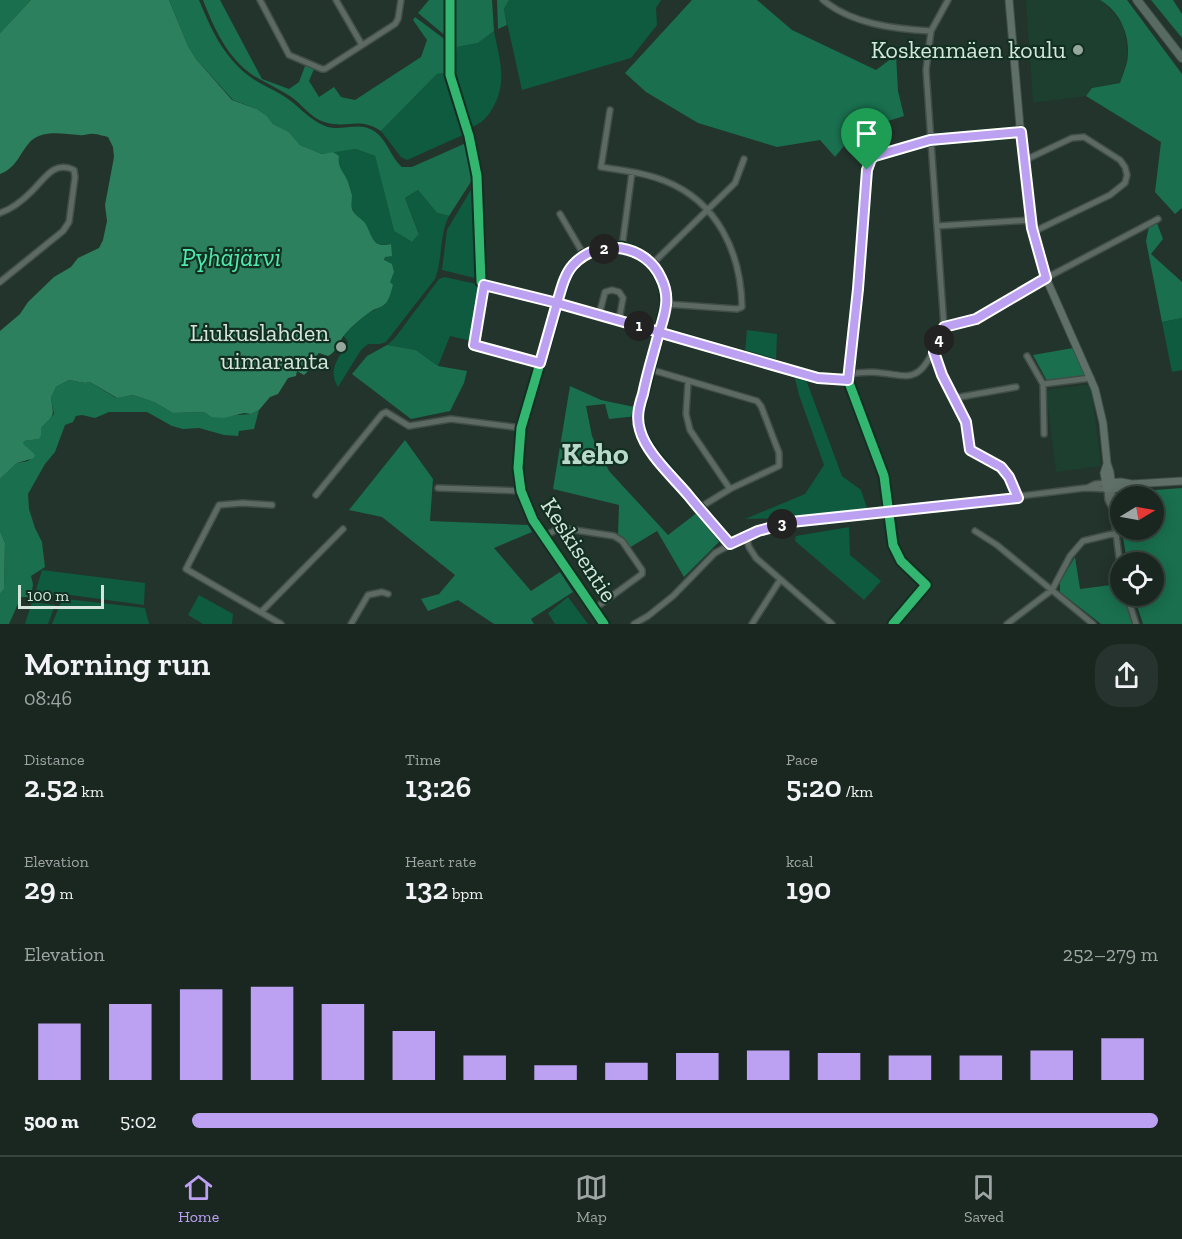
<!DOCTYPE html>
<meta charset="utf-8">
<style>
body{margin:0;font-family:"Zilla Slab",serif;background:#27332e;color:#f1f3f6;height:100vh;display:flex;flex-direction:column;font-size:22px;white-space:nowrap}
*{box-sizing:border-box;margin:0}
p{font-size:20px;color:#9fa5a5}
.icon{flex:none;width:33px;height:33px;fill:none;stroke:currentColor;stroke-width:2;stroke-linecap:round;stroke-linejoin:round}
.map{position:relative;height:624px;overflow:hidden}
.sheet{display:flex;flex-direction:column;background:#1a2721;flex:1}
.sheet>*{flex:none}
.needle{width:39px;rotate:80deg}
.tools{position:absolute;left:1110px;top:486px;display:grid;gap:12px}
.tools a{display:grid;place-items:center;width:54px;height:54px;border-radius:50%;background:#1a2721;box-shadow:0 3px 15px #0003,0 0 0 2px #38443f;font-size:30px}
.scale{position:absolute;left:18px;bottom:15px;width:86px;box-sizing:border-box;padding-left:6px;border:3px solid #d4e5dc;border-top:0;font-size:16px;line-height:21px;white-space:nowrap;color:#d4e5dc;-webkit-text-stroke:4px #123022;paint-order:stroke}
.pin{position:absolute;display:grid;place-items:center;width:51px;height:51px;color:#fff;margin:-62px -26px;border-radius:50% 50% 50% 0;rotate:-45deg;box-shadow:0 0 6px #0007}
.pin .icon{rotate:45deg}
.km{position:absolute;width:30px;height:30px;margin:-15px;border-radius:50%;background:#222;color:#fff;font-size:16px;line-height:30px;text-align:center}
.round{display:grid;place-items:center;flex:none;width:63px;height:63px;border-radius:24px;background:#27332e}
.summary{display:flex;align-items:center;justify-content:space-between;height:102px;padding:0 24px}
h1{font-size:33px;font-weight:600;line-height:45px}
.stats{display:grid;grid-template-columns:repeat(3,1fr);gap:9px;height:102px;padding:6px 24px}
.stats div{display:grid;align-content:center}
.stats b{font-size:30px;font-weight:600}
.stats small{font-size:16px;font-weight:400}
.stats p{font-size:16px}
.chart{height:168px;padding:12px 24px}
.chart p{display:flex;justify-content:space-between}
.chart svg{width:100%;height:108px;margin-top:6px;stroke:#bca0f2;stroke-width:6}
ul{padding:0 24px;list-style:none;font-size:20px}
li{display:grid;grid-template-columns:96px 72px 1fr;align-items:center;height:45px}
li i{height:15px;border-radius:8px;background:#bca0f2}
.tabs{display:flex;justify-content:space-around;align-items:center;height:84px;border-top:2px solid #38443f;background:#1a2721;font-size:16px;color:#9fa5a5}
.tabs a{display:grid;justify-items:center;gap:3px}
.tabs .current{color:#bca0f2}
.map>svg:first-child{display:block}
.built{fill:#1c3f2f}
.green{fill:#0e5b3f}
.forest{fill:#196f4e}
.water{fill:#2d805d}
.lines{fill:none;stroke-linecap:round;stroke-linejoin:round}
.minor-casing{stroke:#414e48;stroke-width:8}
.major-casing{stroke:#414e48;stroke-width:9}
.highway-casing{stroke:#414e48;stroke-width:10}
.minor{stroke:#5d6a63;stroke-width:5}
.major{stroke:#5f7068;stroke-width:7}
.highway{stroke:#576b62;stroke-width:8}
.cycleway-casing{stroke:#123022;stroke-width:13}
.cycleway{stroke:#33b770;stroke-width:9}
.route-casing{stroke:#fff;stroke-width:12}
.route{stroke:#bca0f2;stroke-width:8}
.poi-dot{fill:#96a79e;stroke:#123022;stroke-width:2}
.labels{text-anchor:middle;stroke-width:4.5;stroke-linejoin:round;paint-order:stroke}
.poi-label{font-size:24px;fill:#d4e5dc;stroke:#123022;text-anchor:end}
.street-label{font-size:24px;fill:#d4e5dc;stroke:#123022}
.water-label{font-size:26px;font-style:italic;fill:#4feaaa;stroke:#123022}
.district-label{font-size:30px;font-weight:bold;fill:#b8dac8;stroke:#123022}
</style>
<div class="map">
<svg width="1182" height="624" viewBox="0 0 1182 624">
<rect width="100%" height="100%" fill="#23342c"/>
<!-- built -->
<path class="built" d="M1026 0H1100L1105 3 1124 26 1128 55 1120 83 1092 88 1086 96 1033 103Z
M1091 384 1101 466 1056 472 1046 390Z"/>
<!-- green -->
<path class="green" d="M509 0H661L656 8 657 25 631 58 522 90 504 9Z
M494 31C500 62 509 85 489 114 484 120 478 126 470 127L451 69 456 60 457 47 478 43Z
M446 73 464 131 463 135 407 160 401 157 381 131 437 74Z
M356 149 375 156 394 231 412 242 419 233 405 198 418 190 437 213 449 216C439 236 443 258 435 279L386 342 380 344H368L361 350 338 387C327 369 339 358 348 342L343 335 368 313 385 305 390 282 384 260 391 244C371 248 374 237 365 224 361 218 355 217 353 210 350 204 353 197 351 191 346 179 337 169 338 156L333 152Z
M475 183 479 279 442 270 447 230Z
M444 277 481 285 472 341 450 336 438 366 416 350 387 345 394 339 439 279Z
M1182 318V370L1172 372 1162 322Z
M747 330 777 334 776 360 745 352Z
M794 375 805 377 842 476 861 490 867 508 789 518 745 519 805 494 824 465 799 395Z
M849 527 850 555 881 581 864 600 795 541 796 536Z
M42 570 145 583 144 605 56 593 54 596 35 594Z
M199 595 233 614 232 624H203L188 615Z
M568 597 588 624H555L548 613Z
M66 599 145 608 149 624H52L62 600Z
M32 602 55 605 48 624H25Z"/>
<!-- forest -->
<path class="forest" d="M0 0H31L0 33Z
M169 0H199C211 29 223 56 249 76 261 85 276 90 288 99 301 108 310 120 325 126 339 132 357 122 370 129 386 135 390 157 402 167H412L466 143 471 154 474 177 449 216 437 213 418 190 405 198 419 234 412 242 394 231 375 156 356 149 322 154 300 145 289 132 273 124 267 116 257 109 233 100 196 59 188 46Z
M203 0H220L262 79 289 89 299 82 305 66 314 69 309 81 319 97 334 87 341 97 355 100 421 57 427 40 413 20 415 17 447 41 446 73 437 74 381 131C360 117 348 128 328 123 312 120 303 105 290 96 279 89 266 83 254 76 227 58 214 28 203 0Z
M429 0H449L447 37 418 13Z
M452 0H492L494 31 478 43 457 47 456 60 451 69Z
M497 0H509L504 9 507 25 498 29Z
M692 0H757L792 30 876 70 896 55 898 91 904 116 856 131 835 157 820 140 777 147 698 123 646 92 625 73Z
M1100 0H1127L1182 74V208L1175 214 1155 192 1161 142 1086 96 1092 88 1120 83C1123 74 1128 63 1128 54 1129 32 1119 11 1100 0Z
M1151 0H1173L1182 14V38Z
M1157 223 1163 239 1151 254 1182 282V318L1162 322 1146 241 1149 227Z
M387 345 416 350 438 366 467 371 464 383 450 411 411 419 352 374 367 356Z
M1073 348 1086 376 1047 381 1033 355Z
M69 380 85 383 90 382 116 398 133 395 154 402 173 413 204 412 211 417 251 414 259 410 254 429 239 431 238 436 224 435 199 428 183 429 172 426 147 412H109L95 418 82 415 76 416 73 422 65 425 55 452 45 464 28 494 29 509 35 528 42 542 45 567 31 576 33 584 31 597H21L9 624H0V594L4 589 5 543 0 531V479L17 463 28 461 35 454 22 444 24 441 38 439 41 428 54 414 51 398 56 387Z
M570 386 601 400 639 408 638 416 609 419 605 404 586 406 592 436 609 471 668 535 698 512 719 542 684 577 657 531 629 548 618 535 619 505 553 489Z
M405 440 433 479 430 521 528 525 532 532 494 548 531 591 560 572 573 592 531 619 534 624H494L458 600 428 611 421 599 439 594 455 575 382 517 349 510Z
M1182 488V624H1143L1134 596H1154V562H1127L1122 531 1154 530V496H1141L1142 491Z
M1075 557 1080 589 1119 584 1120 596H1123L1133 624H1101L1060 592V582Z"/>
<!-- water -->
<path class="water" d="M31 0H169L188 46 196 59 232 100 257 109 267 116 273 124 289 132 300 145 322 154 333 152 339 156C337 168 344 172 348 182 349 186 351 191 352 195 352 200 351 205 352 209 355 216 361 218 365 223 373 236 372 249 391 244L392 256 385 257 384 260 392 264 394 272 390 282 393 285C391 291 390 298 386 303 382 308 375 308 370 312 363 317 351 327 345 334 339 341 337 352 328 356L319 353 314 359 315 369 311 368 304 375 297 371 296 376 288 378 278 394 270 397 259 410 251 414 244 413 224 418 211 417 204 412 173 413 154 402 133 395 117 398 90 382 85 383 69 380 56 387 51 398C54 418 55 413 41 428V435L39 439 24 441 23 444 35 454 34 458 17 463 0 479V331L20 314 28 302 54 277 71 267 78 258 99 248 103 240 107 221 105 205 114 157 113 147 108 137C103 136 98 134 94 134 89 133 84 136 79 135 63 134 41 129 29 143 19 155 16 168 0 174V33Z
M0 531 5 543 4 589 0 594Z"/>
<g class="lines">
<defs>
<path id="minor" d="M260 0 289 55 322 69H325L395 24 398 19 401 0
M336 0 362 45
M823 0C852 24 894 29 931 31
M610 110 601 167C622 170 645 173 665 181 718 202 741 253 742 307L737 309 666 304
M1023 161 1072 138 1084 137 1120 160 1125 167 1127 175 1125 183 1110 195 1033 232
M0 213C12 209 22 201 31 192 44 180 53 160 74 170L75 177 69 222 63 231 0 282
M560 214 584 255
M937 226 1031 220
M622 247 632 172
M652 264 735 183 744 159
M619 320 623 298 619 292 612 290 605 292 599 315 659 332
M944 327 985 314 1046 278 1158 219
M934 353 942 375 965 422 970 450 1001 467 1009 477 1018 498
M1027 356 1043 384 1044 434
M540 363 474 345 484 285 557 303
M649 369 757 401 761 406 779 453V466L730 489 699 508
M849 374C907 364 914 404 944 327L926 70 931 31 948 0
M818 378 848 380
M688 382 686 414 690 430 730 489
M1043 384 1091 378
M954 398 1016 387
M438 488 521 491
M1087 488 1095 484 1106 483
M1112 488 1113 510 1120 565
M316 495 382 414 386 412 409 426 451 419 521 428
M272 505 243 503 219 505 186 569 281 624
M975 531 997 545 1093 624
M746 536 749 547 756 558 832 624
M542 537 556 530 568 529 614 536 622 541 642 570V574L594 609
M1127 596 1136 624
M261 612 343 529
M351 624 368 595 382 592 388 594
M604 624 533 520 521 491 518 468 521 428 566 275 573 265 584 255 595 251 622 247 638 253 652 264 661 278 664 287 666 304 638 416 642 436 654 455 730 544
M634 624 648 616 673 596 715 553 746 536 775 526 1085 488 1107 489 1108 500 1113 510
M752 624 780 580
M893 624 926 585 901 561 893 545 884 476 848 380 858 289 867 170 871 159 875 156 930 140 1021 132
M1007 624 1052 590 1070 556 1083 541 1116 533"/>
<path id="major" d="M1009 0 1023 161 1032 228 1046 278 1095 389 1103 423 1107 463 1110 472 1112 488
M1107 464 1104 473 1107 489 1121 488 1132 484
M1106 483 1121 482 1132 484 1182 481"/>
<path id="highway" d="M1137 0 1182 58"/>
</defs>
<!-- minor casing -->
<use href="#minor" class="minor-casing"/>
<!-- major casing -->
<use href="#major" class="major-casing"/>
<!-- highway casing -->
<use href="#highway" class="highway-casing"/>
<!-- minor -->
<use href="#minor" class="minor"/>
<!-- major -->
<use href="#major" class="major"/>
<!-- highway -->
<use href="#highway" class="highway"/>
<defs>
<path id="cycleway" d="M450 0V75L469 136 477 176 481 282 484 285
M659 332 818 378
M604 624 533 520 521 491 518 468 521 428 566 275 573 265 584 255 595 251 622 247 638 253 652 264 661 278 664 287 666 304 638 416 642 436 654 455 730 544
M893 624 926 585 901 561 893 545 884 476 848 380 858 289 867 170 871 159 875 156 930 140 1021 132"/>
</defs>
<!-- cycleway casing -->
<use href="#cycleway" class="cycleway-casing"/>
<!-- cycleway -->
<use href="#cycleway" class="cycleway"/>
</g>
<g class="lines">
<defs>
<path id="route" d="M867 170 858 289 848 380 818 378 665 334 659 332 557 303 540 363 474 345 484 285 557 303C561 290 564 275 573 265 598 237 646 244 661 278 665 286 667 297 666 305 665 315 661 326 658 336 653 355 647 374 643 394 639 406 636 417 640 430 646 453 673 477 688 495 702 512 716 528 730 544L758 531 791 522 1018 498 1009 477 1001 467 970 450 966 422 942 375 934 352 944 327 976 319 1046 278 1032 228 1021 132 930 140 875 156 871 159 867 170"/>
</defs>
<!-- route casing -->
<use href="#route" class="route-casing"/>
<!-- route -->
<use href="#route" class="route"/>
</g>
<!-- markers -->
<g class="poi-dot">
<circle cx="1078" cy="50" r="6"/>
<circle cx="341" cy="347" r="6"/>
</g>
<g class="labels">
<!-- poi labels -->
<g class="poi-label">
<text x="1066" y="58">Koskenmäen koulu</text>
<text x="329" y="341">Liukuslahden<tspan x="329" dy="28">uimaranta</tspan></text>
</g>
<!-- street labels -->
<g class="street-label">
<text transform="translate(579 550) rotate(57)" y="8">Keskisentie</text>
</g>
<!-- water labels -->
<g class="water-label">
<text x="231" y="266">Pyhäjärvi</text>
</g>
<!-- district labels -->
<g class="district-label">
<text x="595" y="464">Keho</text>
</g>
</g>
</svg>
<div class="tools">
<a><svg class="needle" viewBox="-14 -14 28 28"><path d="M0-13l5 13h-10z" fill="#e53935"/><path d="M0 13l5-13h-10z" fill="#9fa5a5"/></svg></a>
<a><svg class="icon" aria-label="locate" viewBox="0 0 24 24"><circle cx="12" cy="12" r="6"/><path d="M12 2v4M12 18v4M2 12h4M18 12h4"/></svg></a>
</div>
<div class="scale">100 m</div>
<div class="pin" style="left:867px;top:170px;background:#1e9e55"><svg class="icon" aria-label="arrive" viewBox="0 0 24 24"><path d="M6 21V4h12l-3 4 3 4H6"/></svg></div>
<b class="km" style="left:639px;top:326px">1</b>
<b class="km" style="left:604px;top:249px">2</b>
<b class="km" style="left:782px;top:524px">3</b>
<b class="km" style="left:939px;top:340px">4</b>
</div>
<section class="sheet">
<div class="summary"><div><h1>Morning run</h1><p>08:46</p></div><a class="round"><svg class="icon" aria-label="share" viewBox="0 0 24 24"><path d="M12 15V3M7 8l5-5 5 5M5 13v7h14v-7"/></svg></a></div>
<div class="stats">
<div><p>Distance</p><b>2.52<small> km</small></b></div>
<div><p>Time</p><b>13:26</b></div>
<div><p>Pace</p><b>5:20<small> /km</small></b></div>
</div>
<div class="stats">
<div><p>Elevation</p><b>29<small> m</small></b></div>
<div><p>Heart rate</p><b>132<small> bpm</small></b></div>
<div><p>kcal</p><b>190</b></div>
</div>
<div class="chart"><p><span>Elevation</span>252–279 m</p>
<svg viewBox="0 0 160 44" preserveAspectRatio="none"><path d="M5 44V21M15 44V13M25 44V7M35 44V6M45 44V13M55 44V24M65 44V34M75 44V38M85 44V37M95 44V33M105 44V32M115 44V33M125 44V34M135 44V34M145 44V32M155 44V27"/></svg>
</div>
<ul>
<li><b>500 m</b>5:02<i style="width:100%"></i></li>
</ul>
</section>
<nav class="tabs">
<a class="current"><svg class="icon" aria-label="home" viewBox="0 0 24 24"><path d="M3 11l9-7 9 7M6 9v11h12V9"/></svg>Home</a>
<a><svg class="icon" aria-label="map" viewBox="0 0 24 24"><path d="M3 6l6-2 6 2 6-2v14l-6 2-6-2-6 2zM9 4v14M15 6v14"/></svg>Map</a>
<a><svg class="icon" aria-label="saved" viewBox="0 0 24 24"><path d="M7 4h10v16l-5-4-5 4z"/></svg>Saved</a>
</nav>
